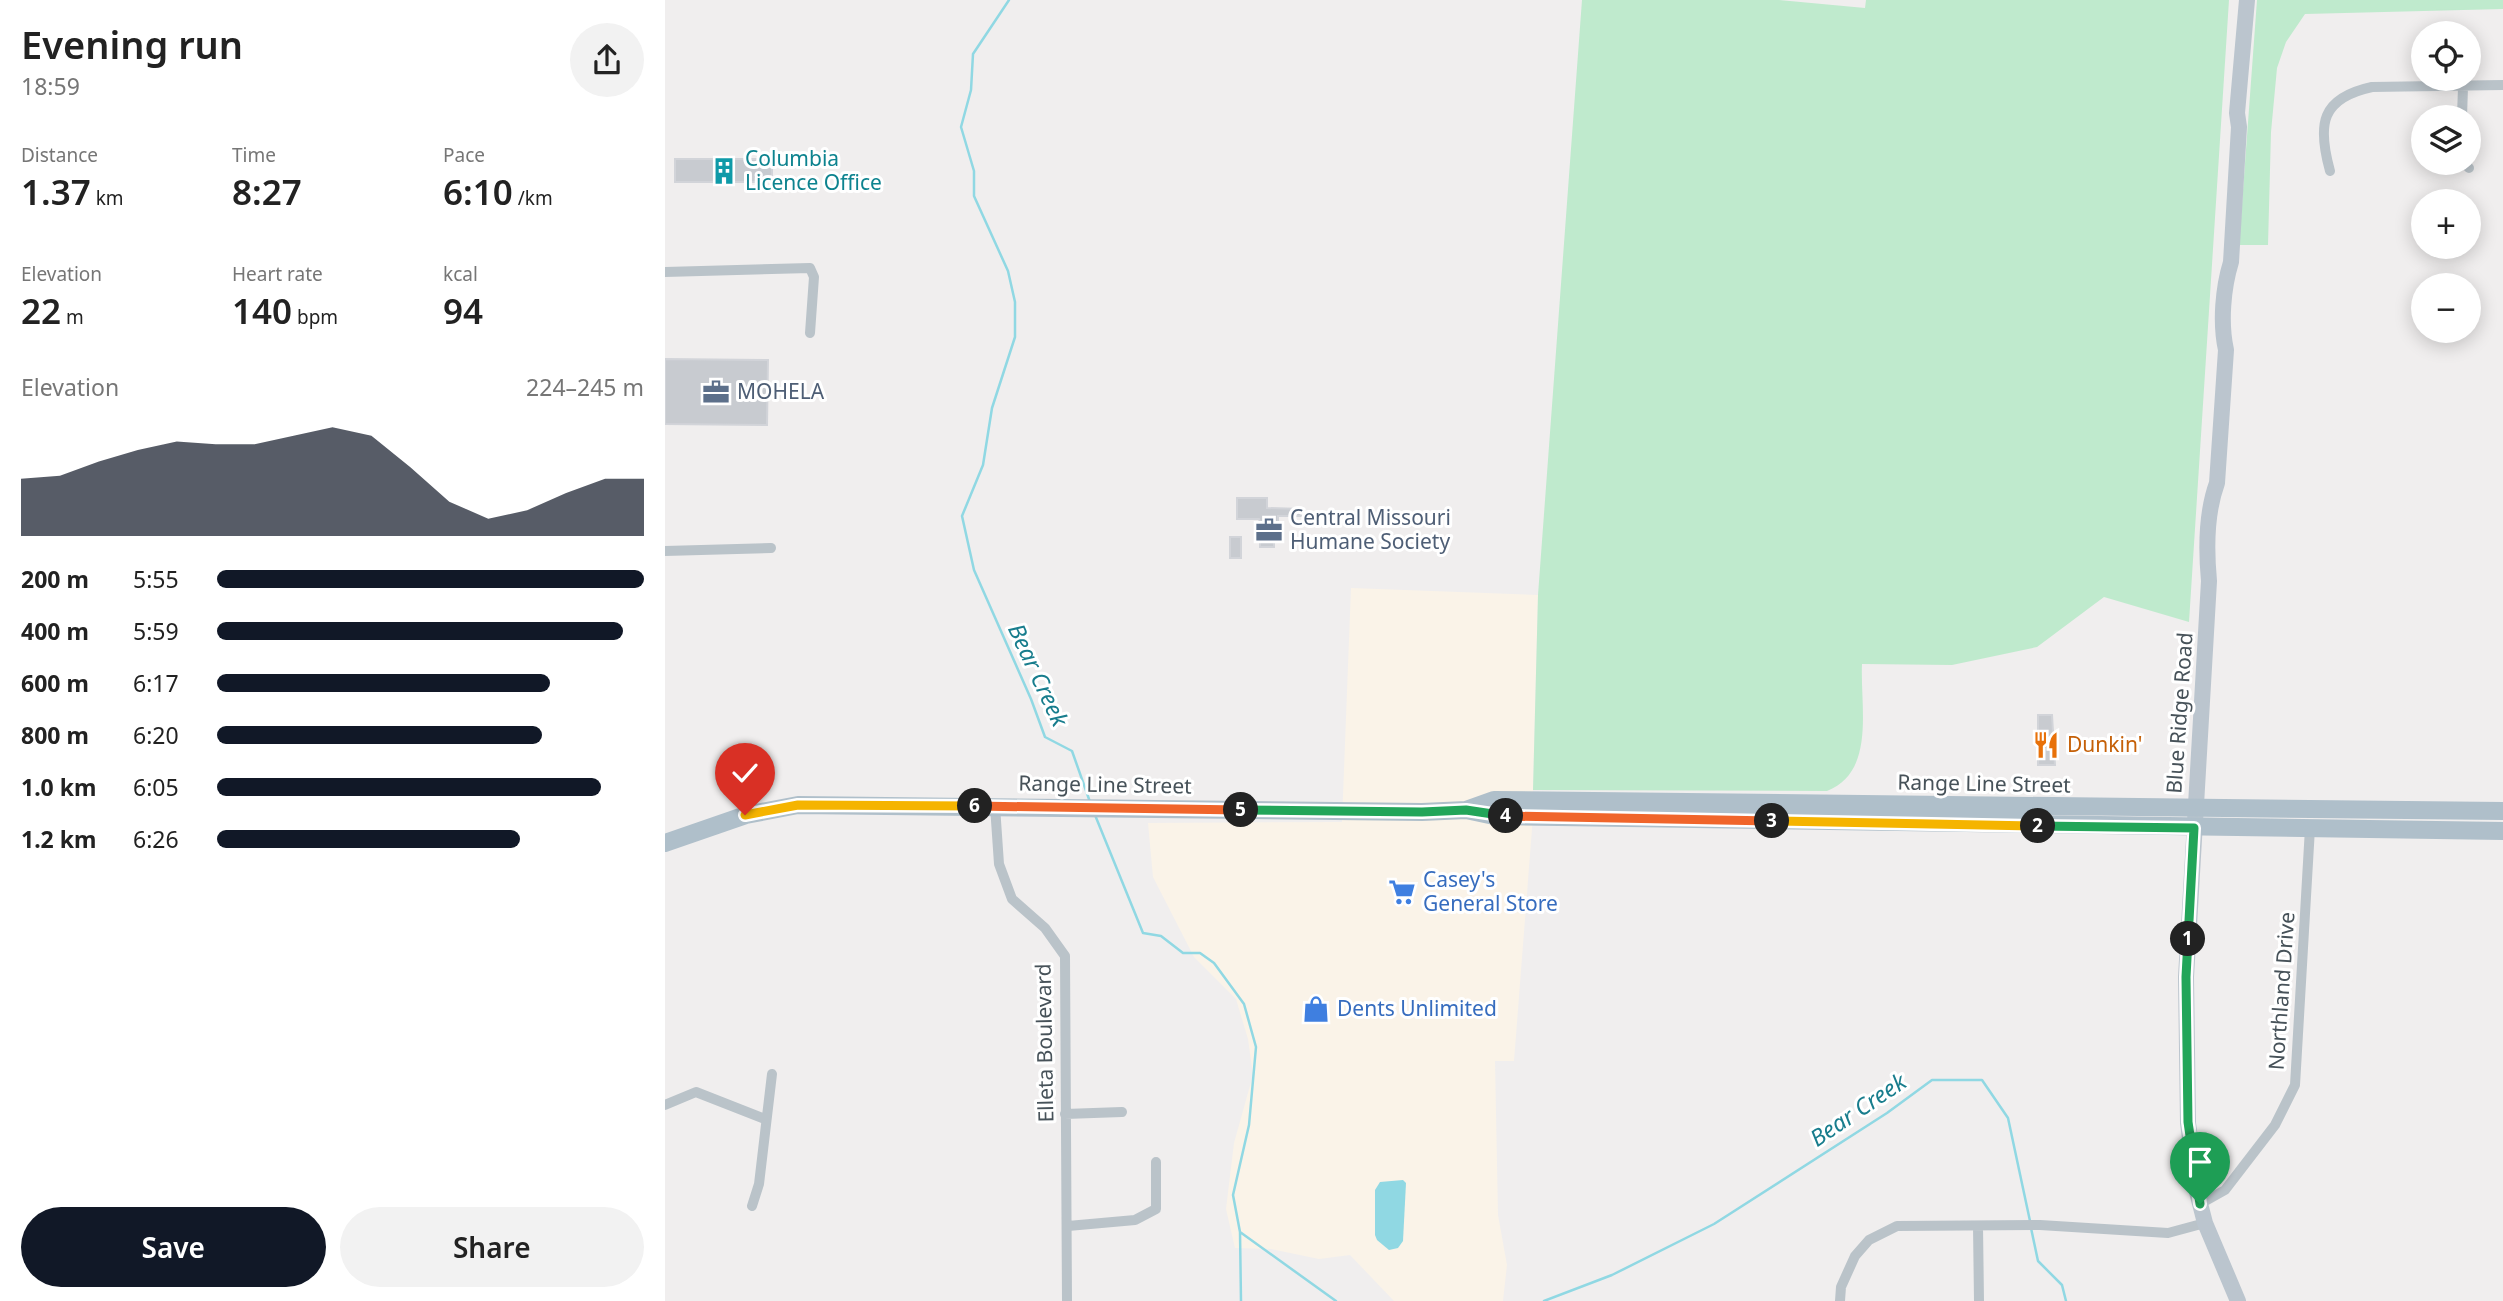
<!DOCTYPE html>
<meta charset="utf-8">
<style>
body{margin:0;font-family:"Noto Sans",sans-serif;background:#f2f2f2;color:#222;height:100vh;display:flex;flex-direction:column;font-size:26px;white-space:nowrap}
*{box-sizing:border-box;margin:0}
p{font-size:23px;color:#767676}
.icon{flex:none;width:38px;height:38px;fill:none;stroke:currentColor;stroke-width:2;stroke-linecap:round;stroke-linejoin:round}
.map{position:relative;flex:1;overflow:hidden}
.details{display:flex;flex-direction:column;background:#fff;width:665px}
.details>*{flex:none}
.fabs{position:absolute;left:1746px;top:21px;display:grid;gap:14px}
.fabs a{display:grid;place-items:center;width:70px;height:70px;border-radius:50%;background:#fff;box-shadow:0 4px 18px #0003;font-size:35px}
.pin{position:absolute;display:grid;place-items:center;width:60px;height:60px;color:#fff;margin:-72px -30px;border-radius:50% 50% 50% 0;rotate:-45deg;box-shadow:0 0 7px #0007}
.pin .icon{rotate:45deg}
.km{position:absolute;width:35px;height:35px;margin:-18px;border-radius:50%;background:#222;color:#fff;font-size:19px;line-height:35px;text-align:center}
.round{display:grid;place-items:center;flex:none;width:74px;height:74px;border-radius:37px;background:#f2f2f2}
.overview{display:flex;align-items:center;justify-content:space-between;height:119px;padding:0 21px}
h1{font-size:38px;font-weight:600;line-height:52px}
.stats{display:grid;grid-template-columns:repeat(3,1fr);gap:10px;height:119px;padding:7px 21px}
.stats div{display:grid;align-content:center}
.stats b{font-size:35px;font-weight:600}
.stats small{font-size:19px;font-weight:400}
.stats p{font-size:19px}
.chart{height:196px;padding:14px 21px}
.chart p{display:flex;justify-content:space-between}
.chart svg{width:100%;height:126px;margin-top:7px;fill:#111827;opacity:.7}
.primary-button{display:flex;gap:14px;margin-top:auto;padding:14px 21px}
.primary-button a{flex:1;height:80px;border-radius:42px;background:#111827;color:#fff;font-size:28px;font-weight:600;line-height:80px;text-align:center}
.primary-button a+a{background:#f2f2f2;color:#222}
ul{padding:0 21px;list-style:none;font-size:23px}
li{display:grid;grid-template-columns:112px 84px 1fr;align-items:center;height:52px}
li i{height:18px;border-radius:9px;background:#111827}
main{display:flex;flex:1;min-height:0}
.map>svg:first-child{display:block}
.commercial{fill:#faf3e8}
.green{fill:#bfeacd}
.water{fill:#90d8e3}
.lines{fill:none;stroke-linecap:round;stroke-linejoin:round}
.stream{stroke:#90d8e3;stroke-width:2.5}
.building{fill:#c8cbd0;stroke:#d2d4d9;stroke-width:2}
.street{stroke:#bac3c9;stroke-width:10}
.secondary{stroke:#bbc5ce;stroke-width:16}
.primary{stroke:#afbfca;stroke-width:18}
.split-1-casing{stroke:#fff;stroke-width:14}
.split-2-casing{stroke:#fff;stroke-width:14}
.split-3-casing{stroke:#fff;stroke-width:14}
.split-4-casing{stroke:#fff;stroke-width:14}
.split-5-casing{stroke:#fff;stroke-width:14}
.split-6-casing{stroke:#fff;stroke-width:14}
.split-7-casing{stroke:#fff;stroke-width:14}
.split-1{stroke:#22a559;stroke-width:9}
.split-2{stroke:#22a559;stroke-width:9}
.split-3{stroke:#f5b400;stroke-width:9}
.split-4{stroke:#f0652b;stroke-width:9}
.split-5{stroke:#22a559;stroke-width:9}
.split-6{stroke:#f0652b;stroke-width:9}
.split-7{stroke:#f5b400;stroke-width:9}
.labels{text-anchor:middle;stroke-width:6;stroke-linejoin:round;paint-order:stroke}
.culture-label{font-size:21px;fill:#0d838f;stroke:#fff;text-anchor:start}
.service-label{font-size:21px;fill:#4e5e75;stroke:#fff;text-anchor:start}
.street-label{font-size:21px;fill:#475259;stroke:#fff}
.food-label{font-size:21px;fill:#c56008;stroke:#fff;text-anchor:start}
.shop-label{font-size:21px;fill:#366cbe;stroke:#fff;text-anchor:start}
.water-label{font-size:23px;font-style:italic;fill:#187d8d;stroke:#fff}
</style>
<main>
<section class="details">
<div class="overview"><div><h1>Evening run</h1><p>18:59</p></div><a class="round"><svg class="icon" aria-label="share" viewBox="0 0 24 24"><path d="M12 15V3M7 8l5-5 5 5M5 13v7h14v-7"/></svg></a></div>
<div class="stats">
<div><p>Distance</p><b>1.37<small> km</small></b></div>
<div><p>Time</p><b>8:27</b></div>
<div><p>Pace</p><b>6:10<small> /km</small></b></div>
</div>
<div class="stats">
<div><p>Elevation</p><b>22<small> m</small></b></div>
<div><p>Heart rate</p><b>140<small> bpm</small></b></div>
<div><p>kcal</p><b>94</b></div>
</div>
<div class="chart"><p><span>Elevation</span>224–245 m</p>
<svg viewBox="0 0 160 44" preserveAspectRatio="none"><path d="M0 44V24L10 23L20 18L30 14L40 11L50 12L60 12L70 9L80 6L90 9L100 20L110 32L120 38L130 35L140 29L150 24L160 24V44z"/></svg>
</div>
<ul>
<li><b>200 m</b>5:55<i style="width:100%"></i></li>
<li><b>400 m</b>5:59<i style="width:95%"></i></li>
<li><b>600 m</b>6:17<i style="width:78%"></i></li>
<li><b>800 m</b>6:20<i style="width:76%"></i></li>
<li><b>1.0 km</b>6:05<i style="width:90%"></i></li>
<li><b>1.2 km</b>6:26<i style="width:71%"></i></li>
</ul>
<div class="primary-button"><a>Save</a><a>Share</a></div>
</section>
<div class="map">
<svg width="1838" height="1301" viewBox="0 0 1838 1301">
<rect width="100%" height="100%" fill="#f0eeee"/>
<!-- commercial -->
<path class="commercial" d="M686 588 873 595 867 829 849 1061H830L833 1215 842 1265 838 1301H729L685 1255 654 1259 606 1249 570 1248 561 1209 569 1143 588 1075 583 1039 571 999 529 957 488 877 483 823 677 822Z"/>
<!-- green -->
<path class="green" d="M917 0H1114L1200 8 1201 0H1564L1524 622 1439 597 1372 647 1287 665 1197 664C1195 706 1211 772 1162 791L868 790 873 595Z
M1592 0H1838V9L1640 14 1621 42 1612 68 1606 132 1603 245H1574Z"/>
<!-- water -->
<path class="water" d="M738 1180 741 1183 738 1241 733 1248 724 1250 712 1240 710 1235V1190L715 1182Z"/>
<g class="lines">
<!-- stream -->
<path class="stream" d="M344 0 308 54 306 90 296 127 309 171V196L343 271 350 302V337L327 408 318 465 297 516 309 570 366 699 380 737 407 751 425 802
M430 815 478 933 496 936 518 953H535L549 963 579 1004 591 1047 584 1125 568 1195 575 1232 671 1301
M1366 1228 1373 1261 1397 1285 1401 1301
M575 1232 576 1301
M879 1301 947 1275 1049 1224 1222 1113 1267 1080H1317L1343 1118 1365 1221"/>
</g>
<!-- building -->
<path class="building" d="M10 159H107V182H10Z
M0 359 103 360 102 425 0 424Z
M572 498H602V508L636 509V516H613V539H609V547H595V522L594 519H572Z
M565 537H576V558H565Z
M1373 715H1387L1390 765H1373Z"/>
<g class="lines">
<!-- street -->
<path class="street" d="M1797 117 1798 87
M1799 163 1804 168
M1665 171C1652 124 1656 98 1707 87L1838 85
M0 272 145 268 149 277 145 333
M0 551 106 548
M330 806 334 864 347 899 380 928 400 956 402 1301
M0 1105 31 1092 100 1119
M400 1114 457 1112
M1535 1204 1560 1190 1610 1125 1630 1085 1645 828
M87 1206 94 1184 107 1074
M403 1226 470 1220 491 1209V1162
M1313 1226 1314 1301
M1175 1301 1176 1287 1190 1256 1204 1240 1232 1226 1375 1225 1503 1233 1540 1223"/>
<!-- secondary -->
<path class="secondary" d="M1573 1301 1540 1223 1532 1192 1523 1123 1521 977 1544 581C1541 549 1541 513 1552 483L1561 350C1555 323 1558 288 1566 262L1574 127 1572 113 1582 0"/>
<!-- primary -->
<path class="primary" d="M801 810 829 800 1838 811
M0 843 81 815 133 805 757 812 801 810 829 816 1838 831"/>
</g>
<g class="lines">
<defs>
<path id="split-1" d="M1523 939 1521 977 1523 1122 1535 1204"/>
<path id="split-2" d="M1373 826 1529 828 1523 939"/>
<path id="split-3" d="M1107 821 1373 826"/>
<path id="split-4" d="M841 816 1107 821"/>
<path id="split-5" d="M576 810 757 812 801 810 841 816"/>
<path id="split-6" d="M310 806 576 810"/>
<path id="split-7" d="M80 815 133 805 310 806"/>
</defs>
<!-- split-1 casing -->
<use href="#split-1" class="split-1-casing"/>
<!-- split-2 casing -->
<use href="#split-2" class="split-2-casing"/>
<!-- split-3 casing -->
<use href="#split-3" class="split-3-casing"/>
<!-- split-4 casing -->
<use href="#split-4" class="split-4-casing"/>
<!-- split-5 casing -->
<use href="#split-5" class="split-5-casing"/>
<!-- split-6 casing -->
<use href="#split-6" class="split-6-casing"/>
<!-- split-7 casing -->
<use href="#split-7" class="split-7-casing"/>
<!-- split-1 -->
<use href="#split-1" class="split-1"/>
<!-- split-2 -->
<use href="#split-2" class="split-2"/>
<!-- split-3 -->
<use href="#split-3" class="split-3"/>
<!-- split-4 -->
<use href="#split-4" class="split-4"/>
<!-- split-5 -->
<use href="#split-5" class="split-5"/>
<!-- split-6 -->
<use href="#split-6" class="split-6"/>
<!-- split-7 -->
<use href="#split-7" class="split-7"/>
</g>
<!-- icons -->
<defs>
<symbol id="building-bare" viewBox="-9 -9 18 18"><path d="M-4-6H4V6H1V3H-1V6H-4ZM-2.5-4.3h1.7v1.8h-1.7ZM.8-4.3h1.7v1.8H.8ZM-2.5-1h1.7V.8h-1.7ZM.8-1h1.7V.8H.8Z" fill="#0f9aa8" stroke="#fff" stroke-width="2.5" paint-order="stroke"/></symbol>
<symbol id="office-bare" viewBox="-9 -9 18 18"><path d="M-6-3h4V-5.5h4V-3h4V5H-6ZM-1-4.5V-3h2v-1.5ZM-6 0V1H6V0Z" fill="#5c6f8a" stroke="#fff" stroke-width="2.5" paint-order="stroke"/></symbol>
<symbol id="restaurant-bare" viewBox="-9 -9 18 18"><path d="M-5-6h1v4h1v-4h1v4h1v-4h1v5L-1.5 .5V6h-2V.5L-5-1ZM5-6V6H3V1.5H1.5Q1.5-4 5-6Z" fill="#e8710a" stroke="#fff" stroke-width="2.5" paint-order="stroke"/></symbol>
<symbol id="supermarket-bare" viewBox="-9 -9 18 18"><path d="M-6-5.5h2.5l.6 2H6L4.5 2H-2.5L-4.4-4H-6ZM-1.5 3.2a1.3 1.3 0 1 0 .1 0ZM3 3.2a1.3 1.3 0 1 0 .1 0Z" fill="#3f7fe0" stroke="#fff" stroke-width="2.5" paint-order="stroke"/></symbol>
<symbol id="shop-bare" viewBox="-9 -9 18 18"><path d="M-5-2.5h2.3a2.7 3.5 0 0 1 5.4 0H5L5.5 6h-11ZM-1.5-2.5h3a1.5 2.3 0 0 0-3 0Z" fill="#3f7fe0" stroke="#fff" stroke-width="2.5" paint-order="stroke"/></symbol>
</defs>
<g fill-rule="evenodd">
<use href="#building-bare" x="40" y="152" width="38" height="38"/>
<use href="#office-bare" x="32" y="373" width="38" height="38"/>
<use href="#office-bare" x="585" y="511" width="38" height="38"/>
<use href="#restaurant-bare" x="1362" y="726" width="38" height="38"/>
<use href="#supermarket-bare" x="718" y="873" width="38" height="38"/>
<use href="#shop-bare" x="632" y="990" width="38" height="38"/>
</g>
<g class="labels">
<!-- culture labels -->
<g class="culture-label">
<text x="80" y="166">Columbia<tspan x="80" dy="24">Licence Office</tspan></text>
</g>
<!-- service labels -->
<g class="service-label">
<text x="72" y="399">MOHELA</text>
<text x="625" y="525">Central Missouri<tspan x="625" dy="24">Humane Society</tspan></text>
</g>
<!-- street labels -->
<g class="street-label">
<text transform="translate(1515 713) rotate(-86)" y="7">Blue Ridge Road</text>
<text transform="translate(1319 784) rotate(1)" y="7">Range Line Street</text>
<text transform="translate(440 785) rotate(1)" y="7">Range Line Street</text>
<text transform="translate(1617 991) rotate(-86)" y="7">Northland Drive</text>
<text transform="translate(380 1043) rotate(-91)" y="7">Elleta Boulevard</text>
</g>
<!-- food labels -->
<g class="food-label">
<text x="1402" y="752">Dunkin'</text>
</g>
<!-- shop labels -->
<g class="shop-label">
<text x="758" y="887">Casey's<tspan x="758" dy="24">General Store</tspan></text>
<text x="672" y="1016">Dents Unlimited</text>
</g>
<!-- water labels -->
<g class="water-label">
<text transform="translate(373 675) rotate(65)" y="8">Bear Creek</text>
<text transform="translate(1193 1110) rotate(-34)" y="8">Bear Creek</text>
</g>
</g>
</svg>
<div class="fabs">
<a><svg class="icon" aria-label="locate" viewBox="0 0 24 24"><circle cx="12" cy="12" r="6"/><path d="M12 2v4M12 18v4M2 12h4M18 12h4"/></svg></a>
<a><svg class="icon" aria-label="layers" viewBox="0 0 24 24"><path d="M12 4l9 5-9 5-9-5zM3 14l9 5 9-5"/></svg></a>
<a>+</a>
<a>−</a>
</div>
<div class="pin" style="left:1535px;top:1204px;background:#1e9e55"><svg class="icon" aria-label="arrive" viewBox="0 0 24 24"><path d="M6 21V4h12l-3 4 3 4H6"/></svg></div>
<div class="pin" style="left:80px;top:815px;background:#d93025"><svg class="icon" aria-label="check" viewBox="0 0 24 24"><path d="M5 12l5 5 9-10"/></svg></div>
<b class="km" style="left:1523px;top:939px">1</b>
<b class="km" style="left:1373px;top:826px">2</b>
<b class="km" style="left:1107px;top:821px">3</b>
<b class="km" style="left:841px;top:816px">4</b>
<b class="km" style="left:576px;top:810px">5</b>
<b class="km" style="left:310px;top:806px">6</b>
</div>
</main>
